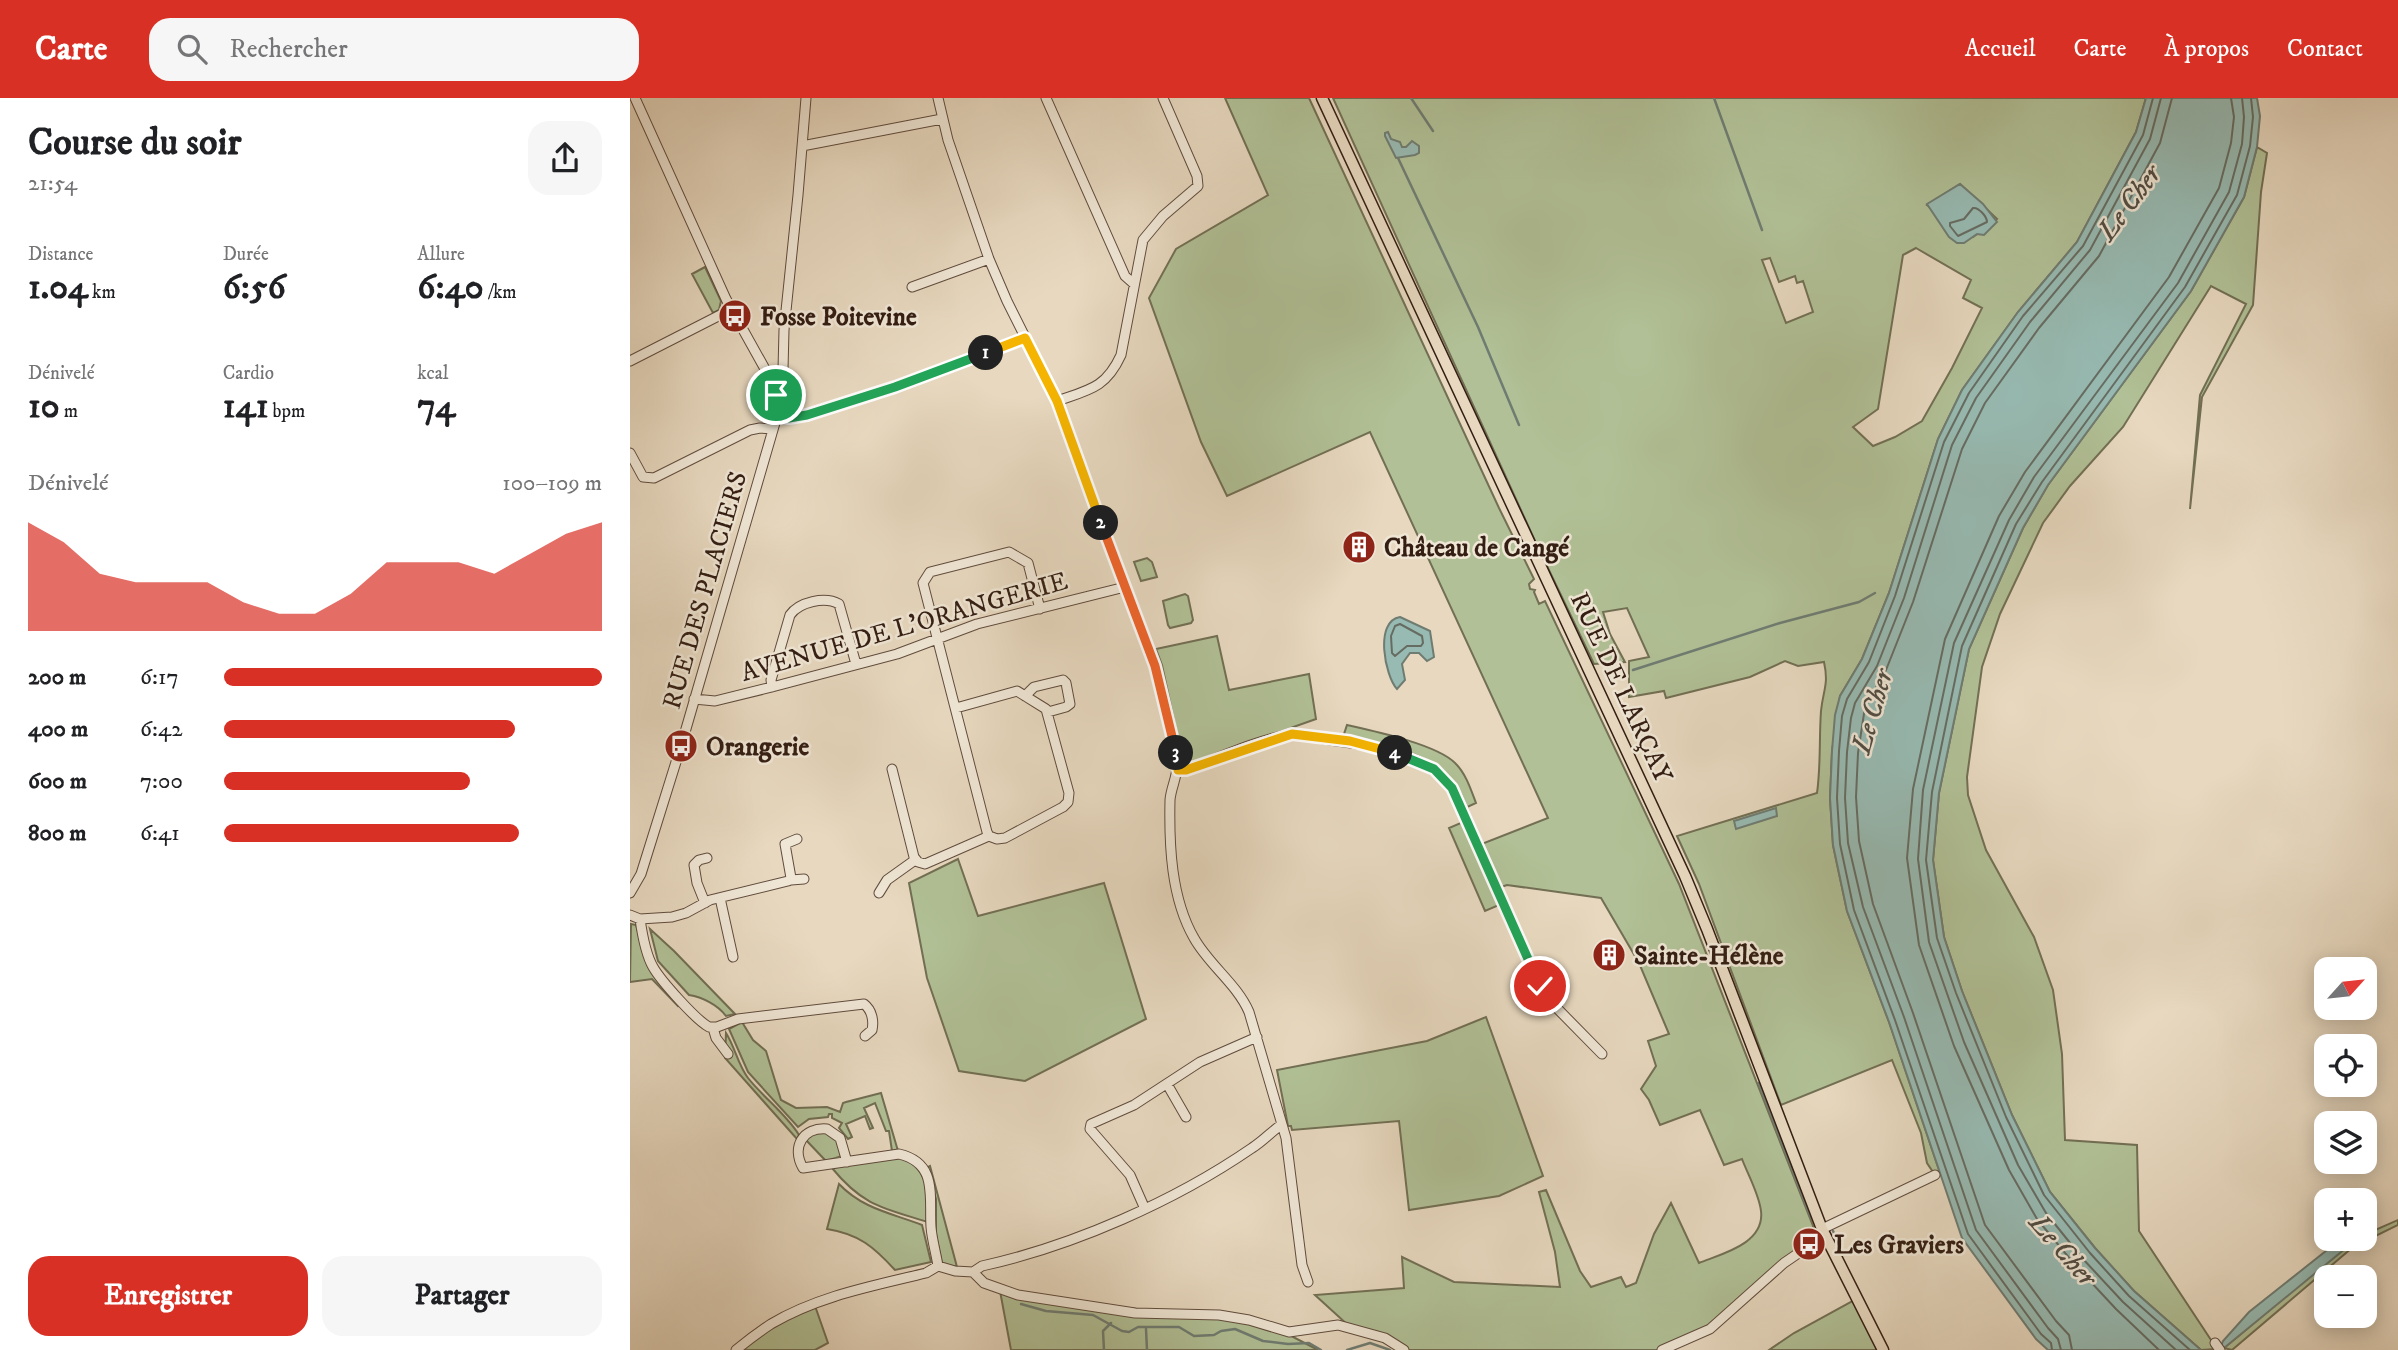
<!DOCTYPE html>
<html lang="fr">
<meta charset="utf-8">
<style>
body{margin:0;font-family:"IM FELL DW Pica",serif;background:#f6f6f6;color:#202124;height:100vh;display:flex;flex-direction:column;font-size:26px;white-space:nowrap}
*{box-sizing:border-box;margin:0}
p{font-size:23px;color:#757577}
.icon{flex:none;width:38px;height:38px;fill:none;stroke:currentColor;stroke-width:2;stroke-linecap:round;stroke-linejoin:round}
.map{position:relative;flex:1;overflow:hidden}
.details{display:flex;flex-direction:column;background:#fff;width:630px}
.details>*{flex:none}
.needle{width:46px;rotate:63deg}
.tools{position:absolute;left:1684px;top:859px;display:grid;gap:14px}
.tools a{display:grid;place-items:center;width:63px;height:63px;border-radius:14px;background:#fff;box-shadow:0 4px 18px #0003;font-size:35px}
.pin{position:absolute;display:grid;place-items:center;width:60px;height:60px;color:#fff;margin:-30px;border:4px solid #fff;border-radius:50%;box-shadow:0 2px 7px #0007}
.km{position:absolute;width:35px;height:35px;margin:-18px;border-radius:50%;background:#222;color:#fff;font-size:19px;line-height:35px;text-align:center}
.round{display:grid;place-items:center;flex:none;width:74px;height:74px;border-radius:21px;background:#f6f6f6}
.head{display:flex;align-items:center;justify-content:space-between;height:119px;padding:0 28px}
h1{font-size:38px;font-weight:800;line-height:52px}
.metrics{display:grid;grid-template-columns:repeat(3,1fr);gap:10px;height:119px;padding:7px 28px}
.metrics div{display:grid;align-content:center}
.metrics b{font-size:35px;font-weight:800}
.metrics small{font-size:19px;font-weight:400}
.metrics p{font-size:19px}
.chart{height:196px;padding:14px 28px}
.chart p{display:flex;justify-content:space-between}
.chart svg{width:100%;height:126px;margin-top:7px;fill:#d93025;opacity:.7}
.cta{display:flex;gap:14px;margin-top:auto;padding:14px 28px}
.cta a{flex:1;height:80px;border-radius:21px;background:#d93025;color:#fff;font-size:28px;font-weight:800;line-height:80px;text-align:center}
.cta a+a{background:#f6f6f6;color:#202124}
ul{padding:0 28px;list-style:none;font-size:23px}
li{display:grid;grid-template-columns:112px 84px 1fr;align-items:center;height:52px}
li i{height:18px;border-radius:9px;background:#d93025}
header{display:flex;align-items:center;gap:42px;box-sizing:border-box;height:98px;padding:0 35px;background:#d93025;color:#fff}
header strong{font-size:33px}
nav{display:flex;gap:38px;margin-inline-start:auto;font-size:24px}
.search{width:490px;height:63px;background:#f6f6f6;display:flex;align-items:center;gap:18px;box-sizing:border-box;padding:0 24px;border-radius:21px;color:#757577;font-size:26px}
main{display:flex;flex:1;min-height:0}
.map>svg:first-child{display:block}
.green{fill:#b1c096;stroke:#726f54;stroke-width:2;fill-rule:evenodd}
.water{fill:#97bab2;stroke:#6f7c72;stroke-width:2}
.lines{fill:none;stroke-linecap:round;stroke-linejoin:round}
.shore{stroke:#666c62;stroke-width:2}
.stream{stroke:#6f7c72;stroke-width:2.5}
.minor-casing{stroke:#614c3e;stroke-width:11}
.major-casing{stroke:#341e13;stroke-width:13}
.minor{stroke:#efe6d5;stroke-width:9}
.major{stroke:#e7d8bf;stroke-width:10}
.split-1-casing{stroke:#fff;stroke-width:14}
.split-2-casing{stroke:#fff;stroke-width:14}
.split-3-casing{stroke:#fff;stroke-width:14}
.split-4-casing{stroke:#fff;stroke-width:14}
.split-5-casing{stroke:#fff;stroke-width:14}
.split-1{stroke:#22a559;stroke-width:9}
.split-2{stroke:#f5b400;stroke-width:9}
.split-3{stroke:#f0652b;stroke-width:9}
.split-4{stroke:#f5b400;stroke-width:9}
.split-5{stroke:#22a559;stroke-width:9}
.labels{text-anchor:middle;stroke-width:5;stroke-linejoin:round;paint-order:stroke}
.poi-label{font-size:26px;font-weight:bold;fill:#341e13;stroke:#efe6d5;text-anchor:start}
.street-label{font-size:26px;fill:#341e13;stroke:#efe6d5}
.water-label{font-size:28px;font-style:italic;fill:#524d43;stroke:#efe6d5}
</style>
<header>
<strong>Carte</strong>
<div class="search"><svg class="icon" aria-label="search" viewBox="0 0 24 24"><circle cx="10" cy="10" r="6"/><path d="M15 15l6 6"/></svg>Rechercher</div>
<nav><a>Accueil</a><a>Carte</a><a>À propos</a><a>Contact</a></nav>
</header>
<main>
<section class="details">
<div class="head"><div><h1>Course du soir</h1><p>21:54</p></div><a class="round"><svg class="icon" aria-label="share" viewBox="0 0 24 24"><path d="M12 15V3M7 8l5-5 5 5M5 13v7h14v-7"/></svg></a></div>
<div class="metrics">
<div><p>Distance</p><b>1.04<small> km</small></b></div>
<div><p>Durée</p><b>6:56</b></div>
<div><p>Allure</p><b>6:40<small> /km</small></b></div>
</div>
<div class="metrics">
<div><p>Dénivelé</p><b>10<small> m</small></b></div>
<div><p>Cardio</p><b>141<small> bpm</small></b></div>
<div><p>kcal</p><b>74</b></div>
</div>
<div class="chart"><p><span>Dénivelé</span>100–109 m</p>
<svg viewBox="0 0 160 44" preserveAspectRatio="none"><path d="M0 44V6L10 13L20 24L30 27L40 27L50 27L60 34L70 38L80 38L90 31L100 20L110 20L120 20L130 24L140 17L150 10L160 6V44z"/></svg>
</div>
<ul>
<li><b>200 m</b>6:17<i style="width:100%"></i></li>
<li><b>400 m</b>6:42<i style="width:77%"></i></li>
<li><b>600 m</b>7:00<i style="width:65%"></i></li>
<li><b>800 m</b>6:41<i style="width:78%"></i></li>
</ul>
<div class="cta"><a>Enregistrer</a><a>Partager</a></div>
</section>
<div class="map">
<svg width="1768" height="1252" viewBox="0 0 1768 1252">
<rect width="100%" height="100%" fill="#e7d8bf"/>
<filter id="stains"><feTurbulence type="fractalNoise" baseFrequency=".00286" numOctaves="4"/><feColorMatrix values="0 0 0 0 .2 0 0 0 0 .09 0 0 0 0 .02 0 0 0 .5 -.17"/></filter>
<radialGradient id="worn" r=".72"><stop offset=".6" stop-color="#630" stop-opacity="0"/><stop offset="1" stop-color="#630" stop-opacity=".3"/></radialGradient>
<!-- green -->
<path class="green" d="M595 0H679L869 410 904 481 899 486 900 491 905 492 904 494 909 506 915 503 1049 786 1183 1128 1185 1142 1080 1231 1031 1252H774L720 1229 685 1197 774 1190 772 1159 824 1184 930 1189 925 1154 909 1094 916 1092 950 1173 961 1189 991 1179 996 1189 1006 1185 1024 1136 1041 1105 1069 1165C1091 1156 1135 1146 1131 1113 1129 1096 1118 1077 1112 1061L1094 1067 1070 1012 1030 1027 1019 1002 1011 991 1026 968 1018 943 1039 936 1009 865 971 800 877 787 868 790 849 747 918 720 740 334 597 398 571 344 519 200 546 151 638 97Z
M703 0H1516L1506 34 1447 144 1388 214 1332 292 1308 341 1259 495 1232 561 1210 598 1202 653 1200 700 1203 747 1217 813 1259 924 1310 1075 1305 1077 1297 1065 1291 1035 1262 962 1151 1007 1069 786 1047 738 1187 695C1191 667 1189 640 1191 613 1193 592 1199 587 1194 564L1168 568 1155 563 1120 579 1036 600 1034 593 999 599V563L1019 559 997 510 973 514 980 536 995 564 964 566 906 445ZM1330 86 1367 121 1343 139 1297 107ZM1286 150 1341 182 1333 200 1352 210 1322 270 1292 323 1265 339 1243 348 1223 329 1248 311 1273 157ZM1140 160 1149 184 1165 178 1167 185 1173 183 1183 214 1156 225 1132 162Z
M1627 49 1637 55 1631 94 1623 207 1572 299 1560 411 1570 297 1616 206 1581 188 1493 329 1440 388 1413 425 1370 516 1352 569 1337 679 1338 697 1356 752 1404 839 1423 892 1432 956 1435 1042 1507 1047 1509 1133 1587 1251 1571 1252 1504 1193 1465 1150 1420 1094 1382 1017 1332 893 1314 839 1303 762 1309 695 1339 551 1393 430 1418 387 1561 193 1614 99Z
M75 169 91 203 89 212 83 215 62 176Z
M517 460 522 464 527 479 511 483 504 464Z
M555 496 558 498 563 522 561 525 540 530 538 527 533 503Z
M587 538 599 592 679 576 686 621 559 666 553 663 532 567 526 551Z
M717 627C744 633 809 647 826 666 836 676 841 692 846 705L833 711 805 671 712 642Z
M833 724 869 807 855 813 819 730Z
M328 761 348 818 474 785 516 921 395 983 329 973 297 880 279 785Z
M1 826 6 827 18 867 49 907 48 908 22 881 0 884Z
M20 831 44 853 105 916 96 918C88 907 72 899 59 897L28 863Z
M856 919 913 1078 869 1098 779 1112 769 1023 662 1032 661 1028H658L647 972 797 943Z
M112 924 123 942 136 953 151 1002 166 1010 197 1009 210 1014 213 1005 216 1004 251 995 268 1053H262L259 1033H256L245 1005 234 1010 243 1030 240 1031 235 1018 216 1026 222 1039 218 1041 209 1030 212 1025 202 1020V1016H199L198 1019 179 1021 168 1029 118 974 99 931Z
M96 935C105 949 108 967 118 980 134 1000 156 1016 169 1037L167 1041 95 960Z
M184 1033 204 1036 212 1058 196 1063 175 1041Z
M268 1059C298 1067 300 1097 298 1124 253 1110 233 1108 202 1070Z
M300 1068 327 1169 312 1166 306 1137V1101L296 1070Z
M209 1086C233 1111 261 1115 292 1127L301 1164 265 1172C244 1149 229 1136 197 1131Z
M1768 1122V1127L1723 1149 1602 1252 1594 1250 1721 1144 1727 1141H1734L1736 1136Z
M370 1193 441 1206 589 1217 646 1230 688 1252H381Z
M1226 1201 1253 1252H1139L1164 1235Z
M184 1205 198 1245 185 1252H106Z"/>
<!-- water -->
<path class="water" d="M1516 0H1627L1630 18 1627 49 1614 99 1561 193 1418 387 1393 430 1339 551 1309 695 1303 762 1314 839 1332 893 1382 1017 1420 1094 1465 1150 1504 1193 1571 1252H1418L1406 1241 1332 1140 1259 924 1217 813 1203 747 1200 700 1202 653 1205 617 1210 598 1232 561 1259 495 1308 341 1332 292 1388 214 1447 144 1506 34Z
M758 34 761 41 770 44 772 49H776L782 43 789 48V55L785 57 766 60 755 38V35Z
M1330 86 1353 106 1367 124 1354 137 1347 136 1334 145H1327L1319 139 1297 106Z
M770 519 800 533 804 559 797 563 789 555H780L772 566 775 582 767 591C755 578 744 523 770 519Z
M1146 710 1147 718 1106 731 1104 723Z
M1711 1141H1727L1594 1250 1591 1248 1593 1243 1619 1214Z"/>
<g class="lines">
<!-- shore -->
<path class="shore" d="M1343 110C1349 109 1357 119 1357 124L1328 138 1320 128V125L1334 121Z
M770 526 792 538 793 545 791 548H777L765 558 762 555 761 538 765 528Z
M1422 1252 1421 1245 1411 1236 1338 1136 1265 922 1224 812 1210 746 1207 700 1209 653 1212 618 1217 601 1239 564 1265 498 1314 344 1339 295 1393 218 1453 148 1513 37 1523 0
M1431 1252 1428 1241 1418 1230 1346 1132 1274 919 1233 809 1218 745 1215 700 1217 654 1221 620 1225 605 1247 568 1274 500 1322 347 1346 300 1400 224 1460 152 1520 41 1531 0
M1442 1252 1439 1237 1426 1223 1355 1127 1283 915 1243 806 1229 743 1226 699 1228 655 1235 609 1256 572 1283 504 1332 351 1355 305 1409 230 1469 158 1530 45 1542 0
M1529 1252 1486 1211 1445 1167 1407 1121 1379 1072 1324 948 1289 847 1277 760 1283 691 1315 541 1369 418 1395 374 1539 179 1589 90 1601 45 1604 19 1601 0
M1546 1252 1493 1204 1453 1161 1416 1115 1388 1067 1334 944 1299 844 1288 761 1293 692 1324 545 1379 422 1404 379 1548 185 1599 94 1612 46 1614 19 1612 0
M1560 1252 1499 1198 1460 1155 1414 1097 1376 1019 1326 895 1307 840 1296 762 1302 694 1332 548 1386 426 1412 384 1555 189 1607 97 1620 48 1623 19 1621 0"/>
<!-- stream -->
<path class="stream" d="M781 0 803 33
M1084 0 1132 132
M768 60 848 229 889 327
M1003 572 1150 525 1229 504 1245 495
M1129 985 1181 1120
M1203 1133 1213 1154
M391 1206 416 1213 463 1217 492 1233 499 1234 508 1229H549L564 1238 584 1237 591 1233 605 1231 633 1243 658 1246 679 1245 691 1252
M516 1231 517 1252
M474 1252 473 1233 481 1225
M717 1252 740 1245 760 1252"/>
<defs>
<path id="minor" d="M5 0 96 201 135 271 151 282
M308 0 318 42 359 161 377 203 427 303 525 568 547 665C548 678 541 689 540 702 539 747 541 800 564 840 579 867 607 886 619 914L656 1040 672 1167 678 1184
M416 0 495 178 504 186
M172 48 312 21
M282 189 359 161
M0 263 102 211
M427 303C459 292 476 290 491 257L513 142 533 118 568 88 567 78 533 0
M147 318C172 323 197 311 221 303 280 285 338 263 395 240
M147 318C142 308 145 291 151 282
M0 355 13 379 24 380 120 332 130 330 143 331
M142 589 141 582 160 517C169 504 195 498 209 506L226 566
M395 598 404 589 433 582 436 585 440 606 436 609 418 614
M64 601 85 603 142 589 267 556 347 526 495 489
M326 610 387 593 416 611 439 695 438 704 433 709 375 740 367 741 359 738 357 734 293 485 300 474 379 454 398 465 410 511
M262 671 284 759 288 764 295 766 359 738
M548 672H556C586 661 632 640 663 636 674 635 684 639 694 641 741 649 801 652 827 698L913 896 972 956
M161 782 174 781
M0 795 11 776 51 648 147 318 152 311 154 232 168 97 176 0
M249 795 257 782 285 762
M90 800 103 859
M75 805 67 785 64 767 69 762 77 760
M0 817 10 821 42 819 56 815 80 802 158 783 161 780 155 746 167 741
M10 821C12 835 15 855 23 869 31 883 66 922 79 929H87L108 921 234 906C242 912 244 923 242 932L235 938
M83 930 86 940 98 956
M537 986 556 1019
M217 1064 210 1040 197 1031C173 1029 161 1049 173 1070L269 1056C308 1065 299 1098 301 1129 302 1142 306 1155 308 1168
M515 1111 500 1077 460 1031 461 1026 504 1007 570 964 627 939
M1192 1131 1305 1077
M343 1174 352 1168C443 1148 545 1103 622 1050 633 1043 641 1034 651 1027
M1585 1245 1590 1252
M106 1252C117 1243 129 1234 141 1226 188 1198 243 1188 296 1175L308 1168 325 1173 343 1174 354 1185 388 1197 505 1215 589 1217 619 1222 659 1234 708 1227 755 1240 774 1252
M1032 1252 1080 1231 1154 1165 1195 1137"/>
<path id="major" d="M692 0 1055 778 1077 831 1192 1131 1253 1252"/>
</defs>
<!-- minor casing -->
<use href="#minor" class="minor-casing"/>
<!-- major casing -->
<use href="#major" class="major-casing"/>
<!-- minor -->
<use href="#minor" class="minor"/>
<!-- major -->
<use href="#major" class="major"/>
</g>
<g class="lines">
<defs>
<path id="split-1" d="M146 297 144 310 147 318 159 320 177 317 265 289 356 255"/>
<path id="split-2" d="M356 255 395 240 427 303 471 425"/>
<path id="split-3" d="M471 425 525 568 546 655"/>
<path id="split-4" d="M546 655 548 672H556L662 636 720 643 765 655"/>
<path id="split-5" d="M765 655 804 671 822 690 910 888"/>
</defs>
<!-- split-1 casing -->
<use href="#split-1" class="split-1-casing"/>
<!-- split-2 casing -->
<use href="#split-2" class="split-2-casing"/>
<!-- split-3 casing -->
<use href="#split-3" class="split-3-casing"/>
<!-- split-4 casing -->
<use href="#split-4" class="split-4-casing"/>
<!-- split-5 casing -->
<use href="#split-5" class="split-5-casing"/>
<!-- split-1 -->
<use href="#split-1" class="split-1"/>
<!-- split-2 -->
<use href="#split-2" class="split-2"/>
<!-- split-3 -->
<use href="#split-3" class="split-3"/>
<!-- split-4 -->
<use href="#split-4" class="split-4"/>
<!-- split-5 -->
<use href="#split-5" class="split-5"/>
</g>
<!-- icons -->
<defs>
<symbol id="bus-disc" viewBox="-11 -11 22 22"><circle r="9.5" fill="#8f2418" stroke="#efe6d5"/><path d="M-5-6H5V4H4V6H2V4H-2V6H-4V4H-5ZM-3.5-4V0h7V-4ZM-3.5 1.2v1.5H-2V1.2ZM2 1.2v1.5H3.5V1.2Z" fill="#fff"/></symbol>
<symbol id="building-disc" viewBox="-11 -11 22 22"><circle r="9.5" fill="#8f2418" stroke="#efe6d5"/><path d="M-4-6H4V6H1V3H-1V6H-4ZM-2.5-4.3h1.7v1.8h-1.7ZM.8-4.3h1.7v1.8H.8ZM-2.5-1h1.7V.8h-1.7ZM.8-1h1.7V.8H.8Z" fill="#fff"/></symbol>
</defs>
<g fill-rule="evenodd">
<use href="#bus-disc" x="86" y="199" width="38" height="38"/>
<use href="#building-disc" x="710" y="430" width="38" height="38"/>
<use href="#bus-disc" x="32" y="629" width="38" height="38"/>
<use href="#building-disc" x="960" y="838" width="38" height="38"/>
<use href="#bus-disc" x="1160" y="1127" width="38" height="38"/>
</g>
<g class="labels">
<!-- poi labels -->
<g class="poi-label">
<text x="130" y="227">Fosse Poitevine</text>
<text x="754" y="458">Château de Cangé</text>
<text x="76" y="657">Orangerie</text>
<text x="1004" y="866">Sainte-Hélène</text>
<text x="1204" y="1155">Les Graviers</text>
</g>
<!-- street labels -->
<g class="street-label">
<text transform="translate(74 492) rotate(-74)" y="9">RUE DES PLACIERS</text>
<text transform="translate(274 528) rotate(-16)" y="9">AVENUE DE L'ORANGERIE</text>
<text transform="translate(992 589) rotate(65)" y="9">RUE DE LARÇAY</text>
</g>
<!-- water labels -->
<g class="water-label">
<text transform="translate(1498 104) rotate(-53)" y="10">Le Cher</text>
<text transform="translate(1241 613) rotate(-74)" y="10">Le Cher</text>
<text transform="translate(1434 1151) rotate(49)" y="10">Le Cher</text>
</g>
</g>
<rect width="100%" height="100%" filter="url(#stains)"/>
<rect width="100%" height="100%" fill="url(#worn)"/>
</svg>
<div class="tools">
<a><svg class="needle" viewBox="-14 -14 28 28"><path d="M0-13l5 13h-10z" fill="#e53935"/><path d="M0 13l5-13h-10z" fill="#757577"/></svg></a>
<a><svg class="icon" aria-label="locate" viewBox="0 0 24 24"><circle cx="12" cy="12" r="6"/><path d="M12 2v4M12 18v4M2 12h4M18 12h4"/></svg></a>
<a><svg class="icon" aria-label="layers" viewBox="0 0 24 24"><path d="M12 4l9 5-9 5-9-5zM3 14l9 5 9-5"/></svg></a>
<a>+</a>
<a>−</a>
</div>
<div class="pin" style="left:146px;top:297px;background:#1e9e55"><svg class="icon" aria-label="arrive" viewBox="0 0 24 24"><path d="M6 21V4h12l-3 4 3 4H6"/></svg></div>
<div class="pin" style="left:910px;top:888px;background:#d93025"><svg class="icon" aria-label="check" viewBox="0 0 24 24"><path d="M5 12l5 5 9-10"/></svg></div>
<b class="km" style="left:356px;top:255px">1</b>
<b class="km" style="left:471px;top:425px">2</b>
<b class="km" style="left:546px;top:655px">3</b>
<b class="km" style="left:765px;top:655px">4</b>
</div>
</main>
